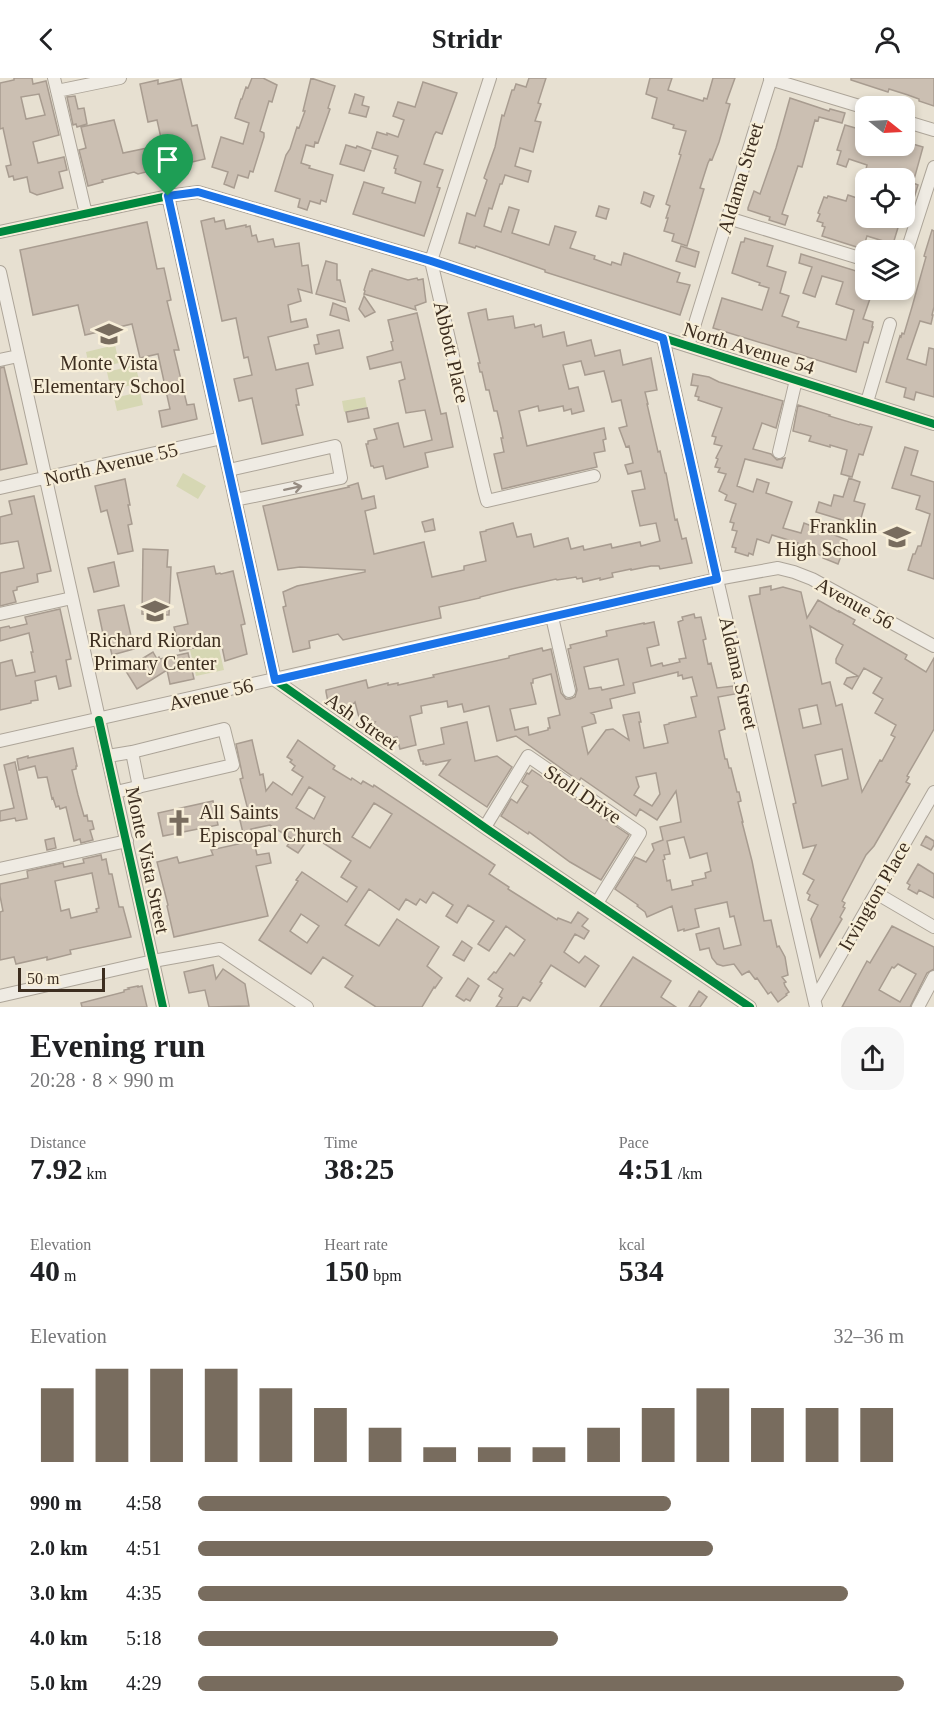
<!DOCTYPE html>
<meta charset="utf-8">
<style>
body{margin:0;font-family:Georgia,serif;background:#f6f6f6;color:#202124;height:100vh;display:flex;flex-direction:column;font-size:22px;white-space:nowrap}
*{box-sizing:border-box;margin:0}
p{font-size:20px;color:#757577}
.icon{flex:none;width:33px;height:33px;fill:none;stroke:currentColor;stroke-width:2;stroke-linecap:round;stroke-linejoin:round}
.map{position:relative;height:929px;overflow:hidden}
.panel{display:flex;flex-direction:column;background:#fff;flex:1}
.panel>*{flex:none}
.needle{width:39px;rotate:108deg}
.controls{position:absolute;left:855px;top:18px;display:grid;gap:12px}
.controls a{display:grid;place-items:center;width:60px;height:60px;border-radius:12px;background:#fff;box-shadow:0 3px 9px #0003;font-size:30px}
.scale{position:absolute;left:18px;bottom:15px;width:87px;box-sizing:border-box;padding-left:6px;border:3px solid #3d2e20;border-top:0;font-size:16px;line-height:21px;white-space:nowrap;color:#3d2e20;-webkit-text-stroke:4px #f7eed8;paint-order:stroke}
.pin{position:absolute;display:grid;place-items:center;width:51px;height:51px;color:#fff;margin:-62px -26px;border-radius:50% 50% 50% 0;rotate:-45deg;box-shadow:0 0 6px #0007}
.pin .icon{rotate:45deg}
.round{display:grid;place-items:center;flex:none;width:63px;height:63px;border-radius:18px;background:#f6f6f6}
.overview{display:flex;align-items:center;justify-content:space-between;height:102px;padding:0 30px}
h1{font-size:33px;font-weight:700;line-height:45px}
.stats{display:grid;grid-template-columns:repeat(3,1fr);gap:9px;height:102px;padding:6px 30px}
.stats div{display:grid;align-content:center}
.stats b{font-size:30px;font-weight:700}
.stats small{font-size:16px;font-weight:400}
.stats p{font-size:16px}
.chart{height:168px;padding:12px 30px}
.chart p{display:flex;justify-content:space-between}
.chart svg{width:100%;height:108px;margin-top:6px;stroke:#786c5e;stroke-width:6}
ul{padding:0 30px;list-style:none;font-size:20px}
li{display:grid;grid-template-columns:96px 72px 1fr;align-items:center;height:45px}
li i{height:15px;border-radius:8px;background:#786c5e}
header{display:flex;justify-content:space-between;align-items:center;height:78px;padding:0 30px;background:#fff;font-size:27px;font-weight:700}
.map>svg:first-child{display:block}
.green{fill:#d6d7b3}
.building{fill:#cbbfb2;stroke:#a89c90;stroke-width:1.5;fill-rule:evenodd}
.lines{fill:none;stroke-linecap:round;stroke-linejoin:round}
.minor-casing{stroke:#ada599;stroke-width:14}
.minor{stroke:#efebe3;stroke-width:12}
.cycleway-casing{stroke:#f7eed8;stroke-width:11}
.cycleway{stroke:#00873e;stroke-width:8}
.oneway{stroke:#968c82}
.route-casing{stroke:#fff;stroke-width:12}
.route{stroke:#1a73e8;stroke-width:8}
.labels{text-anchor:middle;stroke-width:4.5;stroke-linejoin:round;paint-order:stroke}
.street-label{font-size:20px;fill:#3d2e20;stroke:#f7eed8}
.poi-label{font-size:20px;fill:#3d2e20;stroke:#f7eed8}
</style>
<header><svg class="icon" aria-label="back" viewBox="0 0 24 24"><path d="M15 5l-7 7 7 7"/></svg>Stridr<svg class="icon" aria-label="person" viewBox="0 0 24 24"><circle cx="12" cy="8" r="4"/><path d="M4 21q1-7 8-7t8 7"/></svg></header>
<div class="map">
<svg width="934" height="929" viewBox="0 0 934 929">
<rect width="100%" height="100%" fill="#e7e0d1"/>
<!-- green -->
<path class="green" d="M115 267 119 285 90 292 86 274Z
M135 287 140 305 111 312 107 294Z
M140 314 143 327 117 333 114 320Z
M365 319 367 329 344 334 342 323Z
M183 395 206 408 198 421 176 408Z
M218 566 224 592 196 598 190 572Z"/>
<!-- building -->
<path class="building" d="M14 0H32L33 6 46 3 59 57 33 64 38 85 64 79 67 92 59 94 63 110 37 117 30 114 27 99 14 102 13 98 9 99 6 88 11 87 3 50 0 51V5L14 2ZM39 16 45 37 26 41 21 19Z
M252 0H263L277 7 272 24 269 23 260 53 264 55V59L253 94 250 93 248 100 238 97 234 110 224 106 228 94 212 89 221 59 243 66 249 45 235 40 241 21H242L246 9 248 10Z
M311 0 335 8 328 30 330 31 318 65 315 64 314 69 306 67 301 85 310 88 309 90 333 97 326 124 321 122 320 126 310 123 307 132 298 129 300 121 275 113 286 77 290 71 297 49 299 50 305 33H303Z
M529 0H546L538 25 541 26 535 43 541 44 533 74 520 70 515 88 531 93 528 104 505 97 502 106H500L492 131 489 130 484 148 501 154 509 129 519 132 512 155 549 167 555 148 576 154 570 170 595 178 594 181 611 187 612 184 621 187 624 175 680 195 677 204 690 207 680 237 545 194V192L476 168 475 170 459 165 467 135 475 138 487 102 484 100 495 69 502 37 504 38 512 12H514L516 6 526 9Z
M650 0H672L668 12 703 23 704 20 707 21 713 0H735L726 25 730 26 719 64 712 82 710 81 708 85 700 110 704 111 687 168 672 163 674 156 664 153 668 140H666L670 128 666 126 681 77 679 76 686 53 673 50 674 47 652 40 657 20 646 16Z
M851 0H934V28L919 23V21L908 17 889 11 888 14 851 2Z
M181 1 192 48 197 47 205 81 162 91V90L138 96 134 94 102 102 103 104 88 108 79 72 86 70 81 49 114 42 123 75 157 68 156 61 161 60 157 42 148 44 140 6 158 2V6Z
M423 4 457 15 442 56 436 54 434 57 424 86 443 92 437 109 440 110 424 158 353 136 364 104 384 110 382 115 415 125 421 104 395 95 396 91 394 90 398 78 372 70 377 54 387 57V55L398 59 404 42 393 38 398 24 415 29Z
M355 16 364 19 362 27 369 29 366 39 349 35Z
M75 18 78 31 84 30 87 46 77 49 76 46 73 47 67 19Z
M790 20 829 33 830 31 845 35 842 45 819 39 818 43 815 42 802 89 798 88 782 136 788 138 785 147 769 142 770 139 748 132V130L754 113 760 116 776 70Z
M845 47 866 53V68H905L906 64 923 69 913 105 918 107 907 143 904 142V100H883L865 95 867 87 849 81 846 89 837 86 841 73 837 72Z
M346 67 356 70 357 68 371 73 364 93 340 86Z
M863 99H866V140H895V142L900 143 893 166 867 158 863 171 822 158 825 149 822 148 823 145 817 143 820 136 818 135 824 119 827 120 828 118 846 123 848 117 857 120Z
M644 114 654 118 650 129 641 125Z
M599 128 609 131 606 141 596 138Z
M214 140 215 144 224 142 226 151 246 147V149L250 148 252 158 256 157 258 164 273 161 275 169 299 165 302 188 308 187 312 215 298 211 301 223 288 227 291 244 306 241 308 249 268 259 276 292 308 285 313 307 296 311 299 327H296L303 357 262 366 252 320 239 323 234 301 252 297 248 279 244 280 236 240 222 243 201 143Z
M147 144 157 191 164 190 171 222 167 223 179 272H174L187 327 194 326 197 341 162 349 159 333 170 331 158 276 140 280 132 246 85 257 78 227 33 237 20 172Z
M932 152 934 153V229L932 237H933L931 246 920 243 907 281 926 287 929 270 934 271V319L916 314 914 322 904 319 906 310 886 304 900 258 901 259 902 255 904 256 912 229 926 179 924 178Z
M745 160 773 168 767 188 786 194 780 215 789 218 782 238 799 244 797 249 846 262 854 232 836 226 843 204 822 198 815 219 803 215 812 189 799 185 801 176 866 196V212H873L863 241 873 244 872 249H873L868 265 864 264 856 294 713 250 722 220 762 232 769 210 759 207 760 205 732 195 741 164H744Z
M681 168 699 174 695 189 676 183Z
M326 183 337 186V202H340L345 224 316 216Z
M372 191 408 202 417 200 418 202 423 201 426 224 415 228 416 232 364 216 365 213 364 212 370 193H372Z
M364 218 375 234 365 239 359 231Z
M333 225 346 230 349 243 330 237Z
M486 231 488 242 513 238 515 250 534 246 535 249 541 247 543 259 564 254 567 268 591 262 595 278 620 272 623 287 651 280 657 312 645 314 648 326H647L658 374 660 373 665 395H666L675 442 677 441 682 461 686 460 692 485 660 491 659 488H651L631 492V491L612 495 613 499 600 502V500L583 504 582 500 577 501 576 499 557 502 556 501 512 511 480 519V520L439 529 441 540 343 562 338 556 309 563 310 570 293 574 283 529 286 528 283 514 297 508 365 494V492L300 489 278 492 263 428 349 409 348 408 358 405 362 421 374 418 376 430 365 433 374 476 424 464 432 499 464 492V488L486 483 480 454 486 453V452L513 445 517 459 531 456 534 469 568 460 571 471 583 468 584 472 611 466 612 470 640 464 641 468 660 463 656 445 640 448 632 413 645 411 641 393 628 396 625 387 633 385 629 368 626 369 619 350 627 348 621 322 612 324 604 293 585 297 581 283 563 287 569 311 578 309 584 333 572 336 571 331 564 333 563 328 539 333 538 328 519 333 527 368 604 350 606 361 603 362 605 373 594 375 597 389 502 411 494 376 504 374 501 360H503L501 350 497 333H494L489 312H486L482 294H480L478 285H480L468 235Z
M417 235 441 336 446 335 453 369 425 375 428 389 386 401 383 388 374 390 373 388H371L366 366H368V363L377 361 374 351 398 345 404 369 432 362 425 332 406 335 399 303 405 301 401 284 370 291 367 279 393 272 391 264 393 263 388 242Z
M339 252 343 270 316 276 314 267 319 266 317 257Z
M4 289 27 386 0 392V290Z
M693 296 709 299 719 304 783 323 776 350 762 345 753 371 771 376 777 382 785 380 782 390 745 381 737 408 753 414 757 401 769 405 766 415 792 424 783 450 801 455 804 445 847 462 838 486 823 480V478L796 469 798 465 772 457 769 465 757 461 753 477 749 475 748 478 735 474 736 470 732 469 737 453 732 452 734 445 730 444 736 426 725 422 727 417 719 413 726 396 718 394 720 390 715 389 718 381 716 380 722 368 714 366 716 359 712 358 722 330 698 322 699 319 695 318 698 308 691 307Z
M798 327 830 337 829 338 859 347 860 346 872 349 863 377 859 376 852 399 841 396 847 372 830 367V369L809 363 811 358 793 353Z
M367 330 369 340 348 344 346 334Z
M905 369 918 373 911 397 934 404V501L908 492 913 476H915L918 468H921L930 436 916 431 920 418 892 410Z
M849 400 860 404 854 423 865 426 859 447 816 434 819 424 831 428 834 417 843 419Z
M125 401 130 427H128L132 446 128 447 133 473 118 476 107 432 101 434 95 408Z
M34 418 51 493 37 496 38 504 17 509V512L13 513 16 524 0 528V495L24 490 18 463 0 466V439L12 436 9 423Z
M433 441 435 452 425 454 422 444Z
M143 471 168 472 167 489H171L169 537 142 536Z
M114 484 119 508 94 514 88 490Z
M214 488 216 496 220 495 221 496 233 493 245 546 241 547 247 576 225 583 221 564 180 573 174 549 188 546 177 495Z
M771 508V512L783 509 801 514 807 540 818 522 839 534V533L855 542 853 546 907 577 905 581 926 594 934 580V651L907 698 909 699 906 704 910 706 874 768 866 777 842 823 845 825 843 829 845 830 840 839 842 841 820 879 811 841 818 827 808 822 810 817 807 815 814 802 803 796 816 767 803 770 793 726 796 725 749 518 760 516V510ZM810 548 843 567 836 581V585L858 598 847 600 844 606 852 611 864 590 882 600 873 615 883 621 875 635 896 647 891 657 895 659 882 683 880 682 862 714 842 626 836 628 830 604 822 606ZM817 627 821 646 803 650 799 631ZM842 671 848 701 822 708 815 677Z
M124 527 134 571 112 577 107 556H103L98 532Z
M60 531 71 581 66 582 71 608 59 611 56 598 35 603 38 622 31 623V625L0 632V585L12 582 16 598 35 594 31 574H33L29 555 0 563V550L9 548 10 550 27 546 25 539Z
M694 536 695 540 701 539 706 561 703 562 708 586 711 585 717 610 733 608 735 616 718 619 725 651 719 653 725 681H727L729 690H731L737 714H739L741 723 738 724 743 744H742L752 783 764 843 771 842 777 869 779 868 785 879 788 897 782 899 786 904 784 905 785 908 789 914 786 916 787 917 778 924 771 914 768 916 757 900 755 901 749 893 742 897 734 886 723 888 717 886 712 880 709 870 700 872 696 856 719 850 724 871 741 867 734 838 730 839 727 824 695 831 699 849 684 853V851L678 853 672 828 647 839 645 834 637 828 638 827 615 811 635 779 646 784 654 772 652 766 663 762 660 749 681 744 676 713 657 742 640 731 636 738 581 700 579 703 516 658 497 663 489 628 464 634 462 626 448 629 447 623 421 628 422 635 410 638 416 667 400 671 397 659 378 663 367 656 375 644 361 647 355 624 346 634 338 628 332 629 331 624H328L326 614V612L366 602 368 610 388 605V607L398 605V607L434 599 433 597 509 580V578L542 570 543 573 551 571 561 615 566 621H570L575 619 577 612 568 571 571 570 570 567 607 558 606 553 644 545V546L654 544 659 567 647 570 651 588 662 585 663 588 680 584 679 581 686 580 678 544 683 542 682 539ZM618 581 624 607 602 612 601 609 589 611 584 589ZM678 594V598L682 597 683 601 692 599 697 618 691 619 696 639 669 645V646L664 647 668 665 644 670 639 644H641L639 634 623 637 629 662 613 651 606 652 588 676 582 649 596 645 594 637 591 635 612 630 610 621 635 615 633 605ZM551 596 560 637 548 640 550 650H548V652L529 657 528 649 515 652 510 631 536 626 531 605H533V601ZM656 695 660 716 652 728 634 717 639 709 636 699ZM684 759 690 780 707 775 711 793 705 795 706 800 692 803 693 807 690 808 672 812 670 802 667 803 663 782 665 781 664 777 670 776 667 763Z
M153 574 157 581 159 579 160 581 188 575 194 601 170 606 167 592 137 611 124 590 136 582 138 592H140V582Z
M467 644 475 683 497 678 512 689 487 729 439 697 450 682 426 687V686H423V683H421L418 672 444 666 441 650Z
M252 662 260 697 263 696 266 713 273 704 292 717 303 699 292 692 295 688 290 684 292 682 287 679 298 662 335 688 333 691 351 702 352 700 361 706 363 703 373 709 374 707 495 787 489 796 509 809 508 811 557 842 558 840 571 845 578 834 588 841 582 848 589 853 584 861 575 856 564 874 579 885 585 878 599 888 585 909 551 887 540 904 542 905 530 923 523 919 517 929H496L502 920 499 918 503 911 488 901 494 894 496 895 510 875 514 878 525 862 506 848 489 873 478 866 494 843 468 827 457 845 446 838 453 827 433 814 426 825 420 821 416 827 406 821 399 832 369 811 345 847 379 868 397 841 439 869 427 888 442 900 435 910 434 909 422 929H376L345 909 353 898 323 879 311 896 259 862 298 803 296 802 302 794 347 824 357 809 341 799 351 783 311 757 298 775 287 768 292 761 270 747 251 751 257 777 269 775 271 785 256 788 268 838 174 859 167 828 168 827 157 784 177 779 179 785 213 777 211 772 243 765 242 759H244L238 734 248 732 240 701 243 700 236 666ZM309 709 325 719 314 741 296 730ZM374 725 392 736 370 770 352 759ZM301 836 319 848 307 865 290 853Z
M73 670 77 688H76V691L72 692 78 717 84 738 87 737 88 743H92L94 751 90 752 93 762 81 765 80 761 74 763 66 729 60 731 59 728 56 729 53 720 52 721 47 699 38 700 35 688 19 692 17 681 28 678V680Z
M15 684 27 741 16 743 15 740 0 743V733L14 730 4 687Z
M532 692 629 757 601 802 570 784 529 754 528 756 501 738 511 721 517 725 528 708 522 704 527 695 529 696Z
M213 723 218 747 163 758 158 735Z
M926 758 934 763V767L931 772 921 767Z
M54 760 56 770 47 772 45 762Z
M101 777 102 782 106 781 109 796H112L119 829H123L131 859 70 872 71 876 47 882V879L16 886 14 879 0 882V834L3 833 0 818V806L28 800 27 793 63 785 64 789 84 785 83 781ZM92 795 99 830 96 831 97 834 71 840 69 831 61 833 55 803Z
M918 786 934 796V820L919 812 917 816 908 811 910 807 907 805Z
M892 848 934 869V891L927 895 910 929H842L867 883 870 885ZM898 886 916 896 900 924 879 912 892 889 894 890Z
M462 863 472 870 464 883 453 877Z
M633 879 671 903 661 919 676 929H600Z
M213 887 216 901 223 891 245 906 249 928 209 929 205 912 189 915 184 894Z
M468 900 479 908 470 923 466 921 464 923 456 918Z
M138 908V909L142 908 147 929H82L81 925 124 914V912L129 911 128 910Z
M699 913 707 919 700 929H689Z"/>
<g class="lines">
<defs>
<path id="minor" d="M54 0 86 136
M490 0 431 183 484 412 487 423 594 398
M770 1 866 30
M57 13 120 0
M904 43 934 52
M168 118 275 602 487 751 750 929
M728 140 866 182
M0 154 168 118 198 114 431 183 663 260 934 346
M904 182 934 89
M0 194 163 929
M663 260 717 501 816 929
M688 268 771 0
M0 282 18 278
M867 324 890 246
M779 374 796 302
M229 392 335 368 341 400 235 422
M0 410 222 360
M0 536 72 520
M552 539 569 613
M0 663 717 501 778 490 794 494 812 501 934 568
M132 674 139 709
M108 678 132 674 224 651 233 687 116 714
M485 749 528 678 640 755 597 825
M0 791 127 763
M876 815 934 849
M0 918 153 883 220 871 307 929
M815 921 934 714
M918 929 934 899"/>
</defs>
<!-- minor casing -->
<use href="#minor" class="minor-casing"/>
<!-- minor -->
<use href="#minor" class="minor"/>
<defs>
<path id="cycleway" d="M168 118 275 602 487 751 750 929
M0 154 168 118 198 114 431 183 663 260 934 346
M99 642 163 929"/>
</defs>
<!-- cycleway casing -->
<use href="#cycleway" class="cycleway-casing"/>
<!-- cycleway -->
<use href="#cycleway" class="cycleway"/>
</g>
<!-- one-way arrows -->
<defs><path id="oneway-shaft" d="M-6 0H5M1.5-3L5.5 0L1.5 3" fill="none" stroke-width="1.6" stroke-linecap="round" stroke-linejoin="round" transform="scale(1.5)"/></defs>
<use class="oneway" href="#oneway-shaft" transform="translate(293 410) rotate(-12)"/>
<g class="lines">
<defs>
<path id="route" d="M198 114 431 183 663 260 717 501 275 602 168 118Z"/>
</defs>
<!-- route casing -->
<use href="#route" class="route-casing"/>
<!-- route -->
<use href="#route" class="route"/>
</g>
<!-- icons -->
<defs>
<symbol id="school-bare" viewBox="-9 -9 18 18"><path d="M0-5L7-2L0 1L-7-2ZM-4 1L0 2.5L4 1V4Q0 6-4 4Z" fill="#786c5e" stroke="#f7eed8" stroke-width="2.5" paint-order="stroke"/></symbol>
<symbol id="church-bare" viewBox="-9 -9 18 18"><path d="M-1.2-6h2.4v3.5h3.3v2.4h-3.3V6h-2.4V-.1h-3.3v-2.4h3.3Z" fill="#786c5e" stroke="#f7eed8" stroke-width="2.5" paint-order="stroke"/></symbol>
</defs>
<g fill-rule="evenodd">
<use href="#school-bare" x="90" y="237" width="38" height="38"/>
<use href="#school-bare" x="878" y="440" width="38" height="38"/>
<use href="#school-bare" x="136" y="514" width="38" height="38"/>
<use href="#church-bare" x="160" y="726" width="38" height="38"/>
</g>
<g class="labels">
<!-- street labels -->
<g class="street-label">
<text transform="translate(740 100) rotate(-73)" y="7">Aldama Street</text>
<text transform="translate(749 270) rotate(17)" y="7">North Avenue 54</text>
<text transform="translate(452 274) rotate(77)" y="7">Abbott Place</text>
<text transform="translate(111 386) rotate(-13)" y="7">North Avenue 55</text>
<text transform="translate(855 525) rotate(29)" y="7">Avenue 56</text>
<text transform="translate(739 595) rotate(77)" y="7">Aldama Street</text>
<text transform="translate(211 616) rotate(-13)" y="7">Avenue 56</text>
<text transform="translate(362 643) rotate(35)" y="7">Ash Street</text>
<text transform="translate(583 716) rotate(34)" y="7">Stoll Drive</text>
<text transform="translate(148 782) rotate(78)" y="7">Monte Vista Street</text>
<text transform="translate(874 818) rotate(-60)" y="7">Irvington Place</text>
</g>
<!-- poi labels -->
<g class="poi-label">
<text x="109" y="292">Monte Vista<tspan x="109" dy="23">Elementary School</tspan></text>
<text x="877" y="455" text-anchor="end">Franklin<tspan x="877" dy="23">High School</tspan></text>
<text x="155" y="569">Richard Riordan<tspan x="155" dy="23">Primary Center</tspan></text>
<text x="199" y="741" text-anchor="start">All Saints<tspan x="199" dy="23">Episcopal Church</tspan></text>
</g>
</g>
</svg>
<div class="controls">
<a><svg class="needle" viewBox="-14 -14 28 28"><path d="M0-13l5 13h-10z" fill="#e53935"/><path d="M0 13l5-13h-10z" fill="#757577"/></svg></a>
<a><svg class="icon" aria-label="locate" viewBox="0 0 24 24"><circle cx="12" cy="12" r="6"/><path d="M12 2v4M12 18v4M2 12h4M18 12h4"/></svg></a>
<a><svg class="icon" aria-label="layers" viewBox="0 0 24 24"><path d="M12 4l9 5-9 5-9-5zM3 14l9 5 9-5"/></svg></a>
</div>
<div class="scale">50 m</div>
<div class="pin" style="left:168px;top:118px;background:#1e9e55"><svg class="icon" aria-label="arrive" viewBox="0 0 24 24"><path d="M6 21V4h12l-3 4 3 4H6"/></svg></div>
</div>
<section class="panel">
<div class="overview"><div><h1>Evening run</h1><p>20:28 · 8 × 990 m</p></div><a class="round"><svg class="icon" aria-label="share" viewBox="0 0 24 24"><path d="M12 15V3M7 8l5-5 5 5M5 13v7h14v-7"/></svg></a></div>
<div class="stats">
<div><p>Distance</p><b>7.92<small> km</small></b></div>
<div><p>Time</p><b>38:25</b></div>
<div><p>Pace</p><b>4:51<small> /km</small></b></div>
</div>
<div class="stats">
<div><p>Elevation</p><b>40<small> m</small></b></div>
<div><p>Heart rate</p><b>150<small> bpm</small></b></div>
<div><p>kcal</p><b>534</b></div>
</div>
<div class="chart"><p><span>Elevation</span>32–36 m</p>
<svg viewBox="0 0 160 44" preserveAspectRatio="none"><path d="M5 44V14M15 44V6M25 44V6M35 44V6M45 44V14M55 44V22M65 44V30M75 44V38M85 44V38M95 44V38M105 44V30M115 44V22M125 44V14M135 44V22M145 44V22M155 44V22"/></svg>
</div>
<ul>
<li><b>990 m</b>4:58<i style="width:67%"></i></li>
<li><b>2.0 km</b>4:51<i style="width:73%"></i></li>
<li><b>3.0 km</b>4:35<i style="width:92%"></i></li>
<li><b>4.0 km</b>5:18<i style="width:51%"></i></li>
<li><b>5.0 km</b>4:29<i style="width:100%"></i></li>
</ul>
</section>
